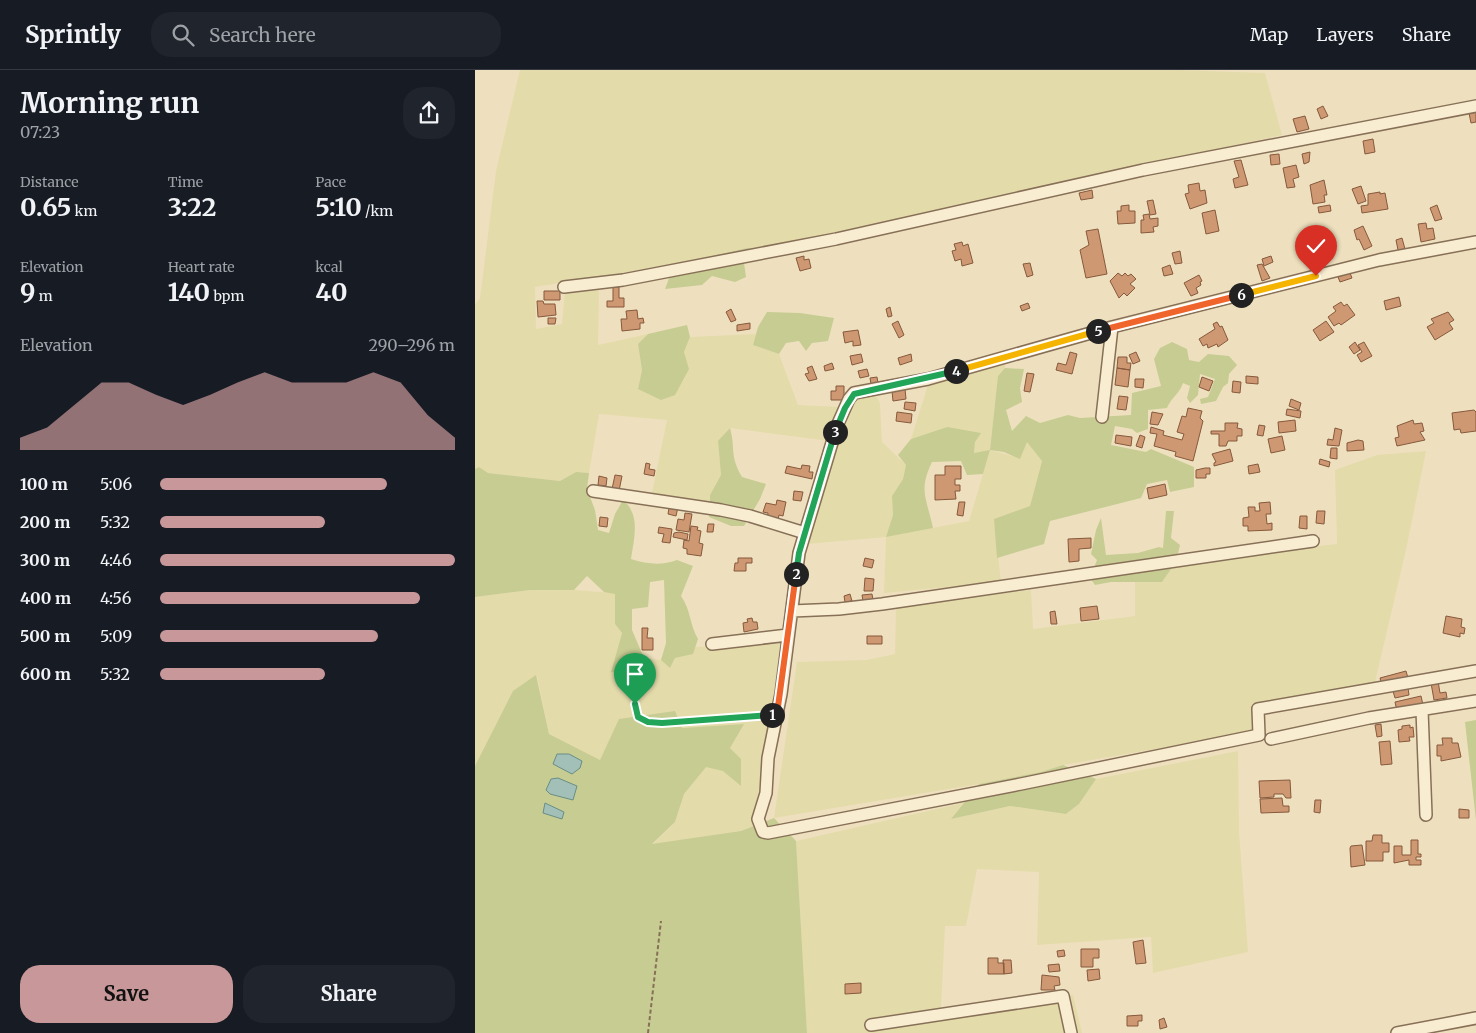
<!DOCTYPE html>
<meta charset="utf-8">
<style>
body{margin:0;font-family:Merriweather,serif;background:#20242c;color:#f1f3f6;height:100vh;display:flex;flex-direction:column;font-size:19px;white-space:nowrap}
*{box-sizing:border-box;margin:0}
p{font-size:16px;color:#9ea1a6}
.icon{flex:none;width:28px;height:28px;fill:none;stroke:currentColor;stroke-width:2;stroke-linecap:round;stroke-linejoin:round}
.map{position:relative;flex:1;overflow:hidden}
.details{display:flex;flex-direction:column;background:#171b24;width:475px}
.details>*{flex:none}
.pin{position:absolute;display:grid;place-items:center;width:42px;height:42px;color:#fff;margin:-51px -21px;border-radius:50% 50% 50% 0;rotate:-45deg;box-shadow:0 0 5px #0007}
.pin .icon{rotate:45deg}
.km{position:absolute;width:25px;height:25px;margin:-12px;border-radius:50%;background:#222;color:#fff;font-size:14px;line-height:25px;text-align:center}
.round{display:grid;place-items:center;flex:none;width:52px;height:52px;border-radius:20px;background:#20242c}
.headline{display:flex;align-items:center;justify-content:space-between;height:85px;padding:0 20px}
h1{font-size:28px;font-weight:700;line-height:38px}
.stats{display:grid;grid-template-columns:repeat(3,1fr);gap:8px;height:85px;padding:5px 20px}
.stats div{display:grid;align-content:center}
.stats b{font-size:25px;font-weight:700}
.stats small{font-size:14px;font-weight:400}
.stats p{font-size:14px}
.chart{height:140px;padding:10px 20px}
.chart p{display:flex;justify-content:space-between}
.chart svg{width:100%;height:90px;margin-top:5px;fill:#c89799;opacity:.7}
.action{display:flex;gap:10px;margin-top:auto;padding:10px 20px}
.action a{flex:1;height:58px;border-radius:20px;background:#c89799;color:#111;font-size:20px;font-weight:700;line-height:58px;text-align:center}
.action a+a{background:#20242c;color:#f1f3f6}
ul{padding:0 20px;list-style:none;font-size:16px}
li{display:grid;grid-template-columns:80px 60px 1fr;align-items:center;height:38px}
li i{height:12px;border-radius:6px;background:#c89799}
header{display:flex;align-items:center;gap:30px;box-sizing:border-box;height:70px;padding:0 25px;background:#171b24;border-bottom:1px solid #363941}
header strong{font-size:24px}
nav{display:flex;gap:28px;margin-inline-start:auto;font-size:18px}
.search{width:350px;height:45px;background:#20242c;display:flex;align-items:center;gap:12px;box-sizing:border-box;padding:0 18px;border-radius:20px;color:#9ea1a6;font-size:19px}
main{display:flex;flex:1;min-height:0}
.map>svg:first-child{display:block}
.farmland{fill:#e4dbab}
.green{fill:#c6cc92}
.water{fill:#a2c0b7;stroke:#698e84}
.building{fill:#ce9873;stroke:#86593c}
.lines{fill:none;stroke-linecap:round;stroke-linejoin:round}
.street-casing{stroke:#877057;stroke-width:14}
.path{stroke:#877057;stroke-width:2;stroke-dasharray:4 2.5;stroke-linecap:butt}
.street{stroke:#f9edd1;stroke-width:11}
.split-1-casing{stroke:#fff;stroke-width:10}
.split-2-casing{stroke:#fff;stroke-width:10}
.split-3-casing{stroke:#fff;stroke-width:10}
.split-4-casing{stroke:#fff;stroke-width:10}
.split-5-casing{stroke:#fff;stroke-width:10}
.split-6-casing{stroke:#fff;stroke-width:10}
.split-7-casing{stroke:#fff;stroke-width:10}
.split-1{stroke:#22a559;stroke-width:6}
.split-2{stroke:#f0652b;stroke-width:6}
.split-3{stroke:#22a559;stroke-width:6}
.split-4{stroke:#22a559;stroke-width:6}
.split-5{stroke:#f5b400;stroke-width:6}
.split-6{stroke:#f0652b;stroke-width:6}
.split-7{stroke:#f5b400;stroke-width:6}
</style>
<header>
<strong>Sprintly</strong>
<div class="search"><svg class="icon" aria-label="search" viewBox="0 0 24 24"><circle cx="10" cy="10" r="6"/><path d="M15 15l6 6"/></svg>Search here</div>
<nav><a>Map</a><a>Layers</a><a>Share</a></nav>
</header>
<main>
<section class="details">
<div class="headline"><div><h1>Morning run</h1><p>07:23</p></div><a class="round"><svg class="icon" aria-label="share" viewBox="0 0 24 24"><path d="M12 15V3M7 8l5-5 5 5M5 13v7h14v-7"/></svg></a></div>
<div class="stats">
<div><p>Distance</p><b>0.65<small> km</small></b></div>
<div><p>Time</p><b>3:22</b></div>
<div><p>Pace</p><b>5:10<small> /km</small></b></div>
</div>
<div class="stats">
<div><p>Elevation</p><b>9<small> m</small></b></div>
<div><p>Heart rate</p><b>140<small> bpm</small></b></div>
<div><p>kcal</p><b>40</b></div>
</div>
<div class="chart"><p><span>Elevation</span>290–296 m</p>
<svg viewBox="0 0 160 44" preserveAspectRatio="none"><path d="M0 44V38L10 33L20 22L30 11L40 11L50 17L60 22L70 17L80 11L90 6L100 11L110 11L120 11L130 6L140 11L150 27L160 38V44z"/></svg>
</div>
<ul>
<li><b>100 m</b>5:06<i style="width:77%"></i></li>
<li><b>200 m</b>5:32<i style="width:56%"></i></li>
<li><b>300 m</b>4:46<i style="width:100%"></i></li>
<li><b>400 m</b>4:56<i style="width:88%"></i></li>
<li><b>500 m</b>5:09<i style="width:74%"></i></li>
<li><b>600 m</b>5:32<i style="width:56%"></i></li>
</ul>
<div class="action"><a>Save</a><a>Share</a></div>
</section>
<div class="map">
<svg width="1001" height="963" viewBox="0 0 1001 963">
<rect width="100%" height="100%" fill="#eee0be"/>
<!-- farmland -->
<path class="farmland" d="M45 0H703L790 3 807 65 283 179 272 178 199 195 60 217 61 259 87 254 90 221 124 217 123 275 173 264 163 274 167 300 163 319 214 299 209 282 215 267 281 264 278 275 304 284 323 335 364 337 354 371 255 358 243 372 246 405 235 425 234 433 177 423 192 350 124 344 114 403 101 402 85 411 13 403 4 397 0 399V235L5 228 21 101Z
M530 292V298L523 306 515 380 545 388 552 371 567 390 555 436 519 449 526 512 409 523 411 467 332 474 354 398 381 329 399 322 405 333 407 372 431 395 428 409 417 426 418 445 411 467 494 451 515 381 499 383 500 372 472 357 436 369 453 315Z
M951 381 931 480 900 612 778 636V662L588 695 566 702 504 714 299 748 322 592 391 590 420 584 421 536 556 520 558 559 660 546V512H687L701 492 862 474 860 400 902 385Z
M55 520H99L140 523V554L147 563 136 601 152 604 169 588 186 590 195 598 200 588 217 584 220 577 307 573 278 756 266 761 177 775 200 752 209 724 231 696 248 700 266 715 255 678 268 654 207 658 136 667 125 690 74 664 62 606 0 696V527Z
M763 681 764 762 773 882 678 903 676 867 562 875 564 802 502 799 491 856H470L466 938 598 925 607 963H332L321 771 488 733 476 749 535 736 591 744 604 734 621 709Z"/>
<!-- green -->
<path class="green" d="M272 178 283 179 284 188 269 193 271 207 260 212 237 206 227 215 190 219 199 195Z
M292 242 325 243 359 248 353 271 337 273 331 281 324 271 311 273 304 284 278 275 283 257Z
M212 255 215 267 209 282 214 299 200 325 186 330 163 319 167 300 163 274 173 264Z
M697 272 712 279 714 290 724 292 733 284 754 286 762 295 754 304 753 313 748 317 741 331 726 334 725 329 733 327 740 309 725 304 723 325 715 333 712 328 715 316 708 313C705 323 696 328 692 338L673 340V359L662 363 657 359 640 356 636 375 671 382 676 379 719 397V417L695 422 692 410 672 414 666 428 575 451 569 474 522 488 519 449 555 436 567 391 552 372 545 389 529 382 515 380 508 404 492 405 486 391 457 392C443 421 452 429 458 458L411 467 418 445 417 426 428 409 431 395 423 385 436 369 472 357 506 363 500 372 499 383 515 380 523 306 530 298 549 299 545 318 547 332 531 340 537 361 551 346 565 353 593 345 605 348 656 345 657 323 686 316 679 289 685 278Z
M255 358C261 380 254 384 267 407L291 414 285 429 269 456H256L234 447 235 425 246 405 243 371Z
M4 397 13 403 85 411 101 402 114 403 112 419 120 440 123 460 134 463 140 444 148 430C166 445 159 468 156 489 172 494 186 496 202 490L218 496 206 526C216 540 214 553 223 569L218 584 200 588 195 598 186 590 191 573 189 510 175 512 173 537 157 539V560L169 588 152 604 136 602 147 563 140 554V524L129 522 112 506 99 520H55L0 527V399Z
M691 441H699L696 468 705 475 701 492 687 512H636L620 515 615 508 622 490 616 484 621 460 626 448 631 485 663 483 684 477 688 478Z
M61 605 74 664 125 690 144 649 200 641 207 658 269 654 255 678 266 689V716L248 701 231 697 209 724 200 752 177 774 266 761 299 748 321 771 332 963H0V696L38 621Z
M1001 650V750L990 652Z
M588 695 621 709 604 734 591 744 535 736 476 749 504 714 566 702Z"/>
<!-- water -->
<path class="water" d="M82 684H94L107 691 105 698 97 704 78 694Z
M83 708 102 716 98 730 75 724 71 720 76 709Z
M70 733 89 742 87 749 68 743Z"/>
<!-- building -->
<path class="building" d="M848 36 853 46 846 49 842 39Z
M1001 41V52L996 53 994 43Z
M830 46 834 59 822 62 818 49Z
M898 69 900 82 890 84 888 71Z
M835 82 834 92 829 94 827 84Z
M804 84 805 94 796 95 795 85Z
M766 90 773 115 760 118 758 109 764 107 759 91Z
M821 95 824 107 818 109 820 117 812 118 808 98Z
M849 110 852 125H849L850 132 838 134 835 115Z
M724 113 725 121 730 120 732 133 715 139 710 124 714 123 713 115Z
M886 116 891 131 883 134 877 119Z
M617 120 618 128 606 130 604 123Z
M905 122V124L910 123 913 139 887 143 886 136 893 135V124Z
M678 130 681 144 675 145 672 131Z
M654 135V141H660V153L643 154 642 141H646V136Z
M855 135 856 141 844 143 843 137Z
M962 135 967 149 960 151 955 138Z
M740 140 744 161 731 164 727 143Z
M674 144 675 149 683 148V156L678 157 679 162 666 163V150H669L668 145Z
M951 153 952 159 958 158 960 169 946 172 943 154Z
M888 156 897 176 889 180 884 169 882 170 879 160Z
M623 159 632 204 611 208 605 180 614 175 611 161Z
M927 168 930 179 923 180 921 170Z
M487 172 488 176 493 174 498 193 487 196 486 189 480 191 477 181 481 180 479 174Z
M833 178 837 184 829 190 825 184Z
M705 181 707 193 700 194 697 183Z
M329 186V190L334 189 336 198 325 201 321 188Z
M796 186 798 192 789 196 787 189Z
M555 193 558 205 552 207 548 194Z
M787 194 795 208 787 211 782 195Z
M695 195 698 204 689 206 687 198Z
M643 203 647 206 650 203 653 206 656 204 661 209 655 214 660 218 652 226 649 223 644 228 635 211Z
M875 203 877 208 865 212 863 207Z
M724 205 727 211 725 212 726 215 721 218 723 223 716 226 709 213Z
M138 217H144V228H149V237H132V231H138Z
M69 221H85V230H69Z
M924 227 926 236 911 240 909 231Z
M62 231H68L69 234H80L81 245 63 247Z
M866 232 869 236 872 234 880 245 866 255 864 253 859 256 853 247 861 241 858 237Z
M553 233 555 238 547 241 545 236Z
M415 237 417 246 413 247 411 239Z
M256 239 261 250 256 252 251 242Z
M162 240 163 249 168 248 169 253H165V259L147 261 146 249H152L151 241Z
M973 242 979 250 974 253 978 259 960 270 952 257 959 253 956 249Z
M73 248H81L80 254H73Z
M423 251 429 265 424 268 417 254Z
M851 251 859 262 845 271 838 260Z
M742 252 745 257 747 256 753 270 743 277 742 274 733 278 732 274 728 276 724 269 740 259 738 254Z
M275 253V259L262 261V255Z
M383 260 386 275 378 276V271L370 273 368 262Z
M880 272 885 280 879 284 874 277Z
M889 272 897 286 886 292 882 285 887 282 883 275Z
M595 282 602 284 597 304 581 300 583 293 591 295Z
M661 282 665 291 658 294 654 285Z
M386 284 388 292 377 295 375 286Z
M436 284 437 291 425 295 423 288Z
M643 287H652V293H656L655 300 642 298Z
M357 293 359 299 350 301 349 296Z
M337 296 342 309 334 311 330 304 334 303 332 298Z
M642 298 655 300 653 317 640 315Z
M392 299 394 306 385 308 383 301Z
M552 303 559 304 555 322 549 321Z
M771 306 783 307V314L771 313Z
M402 307 403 313 396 314 395 308Z
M727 307 738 311 734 321 724 317Z
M660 309H669L668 318 660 317Z
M758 311 766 312 765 323 757 322Z
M361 316H369V330H356V321H361Z
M430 319 431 329 418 331 417 321Z
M644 326 653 327 651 340 642 339Z
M816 329 826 333 824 340 814 336Z
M430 332 441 333 440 341 429 339Z
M713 338 727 341 725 348 728 351 718 391 700 386 701 382 679 376 682 364 675 363 676 357 689 361 688 365 707 370 709 364 702 362 707 346 711 347Z
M812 339 826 341 825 348 811 345Z
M999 340 1001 342V361L986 363 985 359 979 360 977 343Z
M422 342 437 344 436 353 421 351Z
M677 342 688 344 683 355 675 354Z
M820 350 821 361 804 363 803 352Z
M938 350 939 354 947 353 949 361 945 362 950 370 922 376 920 368 924 367 922 356Z
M750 353H763L762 358 767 359V366H762V371H753L751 376H744V364H736V361H750Z
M784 355 790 356 788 366 782 365Z
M860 358 867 360 864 376 852 375 853 369 858 370Z
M641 365 657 367 656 376 640 373Z
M665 365 670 367 667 378 661 376Z
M807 366 810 380 796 383 793 369Z
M883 370 888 371 889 380 872 381V373Z
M856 378H862V389L855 388Z
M755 379 758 391 739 396V393L741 392 737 384Z
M845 389 855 392 854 397 844 394Z
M171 393 175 394 174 399 180 400 179 406 169 404Z
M783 394 785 402 774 404 773 396Z
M327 395 335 396 334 402H338L337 409 310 403 312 396 326 399Z
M470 396H486V409H480V415H485V421H480L481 429 460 430V405H470Z
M730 398H735V404H731V408H721V400Z
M140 405 147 406 144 421 137 419Z
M124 406 132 408 131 416 123 415Z
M690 414 692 425 674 429 672 418Z
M319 421 328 422 326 431 318 430Z
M302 430 311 432 308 446 304 445 303 450 292 448 293 443 288 442 291 433 301 435Z
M484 432H490L488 446 482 445Z
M795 432 796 444H791L792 454 797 453V460L773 461V456H768V448L774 447 773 437H780V441H785L784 433Z
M198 436 203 437 201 446 193 444 194 438 198 439Z
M842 441H850L849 454 841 453Z
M210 443 217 444 214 462 201 460 203 449 209 450Z
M825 446H832V459L824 458Z
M125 447 133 448 132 457 124 456Z
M233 454H239L238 462H232Z
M216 456 223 457 222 460 226 461 224 473 228 474 226 486 212 484V479L208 478 209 470 214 471Z
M184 457 197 459 195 473 187 472 189 464 183 463Z
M204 462 213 464 212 470 198 467 199 463Z
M616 468V478L604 479V491L594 492 593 469Z
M263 488H277V493H271V501H259L260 493H263Z
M390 488 399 490 397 498 388 496Z
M390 508 399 509 398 521H389Z
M375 524 377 531 370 532 369 526Z
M397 524 398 530 388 531 387 525Z
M622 536 624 549 606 551 605 538Z
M580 541 582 554H576L575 542Z
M971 546 987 549 986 557 990 558 989 564 985 563V567L968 563Z
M277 548 278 552H282L283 559 269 562 268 553 273 552 272 549Z
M167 558H173L172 568H178V580H167Z
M392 566H407V574H392Z
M931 601 933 608 907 615 905 608Z
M963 611 965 623 971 622 972 628 959 630 956 613Z
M933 618 934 625 920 628 918 621Z
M946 626 948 635 922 641 920 632Z
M906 654 907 666 902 667 900 655Z
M935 655V658L938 657 939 667H934L935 671 924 672 923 660 927 659V656Z
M967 668H977V673H983L986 687 966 691V686H962V675H968Z
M915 671 917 694 906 695 904 672Z
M815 710 816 728H811L808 724H799V727L785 728 784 711Z
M807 728 808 736H814V742L786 743 785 729Z
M840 730H846L845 743 839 742Z
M984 739 994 740V748H984Z
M898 765H907V773H914V782H908V791H891V771H897Z
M936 770H943V784H946V787H941V790H946V795H934V790L919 793V776H927V785H936Z
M887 775 890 795 876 797 875 778 876 776Z
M668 870 671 893 661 894 658 872Z
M606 879H624V888H618V897H606Z
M589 880 590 886 583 887 582 881Z
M513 888H523V893H529V904H513Z
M528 890H536L537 903 529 904Z
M584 894 585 901 574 902 573 895Z
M624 899 625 909 613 911 612 900Z
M567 905 584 907 585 915 579 916 580 920H566Z
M386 913V923L370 924V914Z
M667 945V951H663V956H652V946Z
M689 948 692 957 685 959 684 950Z"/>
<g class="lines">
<defs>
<path id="street" d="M1001 172 904 190 637 257 453 309 379 323 374 329 362 356 324 483 306 624 293 688 291 723 283 749 288 762 293 763 546 714 784 665 783 639 1001 601
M89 217 148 210 361 169 668 100 1001 36
M627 347 637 257
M118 421 246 440 275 446 330 463
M317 541 364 539 407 534 838 471
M237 574 313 565
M947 640 951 745
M796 669 894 648 1001 631
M396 955 588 926 596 963
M922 963 1001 948"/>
</defs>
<!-- street casing -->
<use href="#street" class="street-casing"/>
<!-- path -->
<path class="path" d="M164 596 160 634 163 647 173 651 187 653 292 645
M173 963 186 851"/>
<!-- street -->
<use href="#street" class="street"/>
</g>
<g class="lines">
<defs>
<path id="split-1" d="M160 634 163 647 173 652 187 653 297 645"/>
<path id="split-2" d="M297 645 302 644 321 504"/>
<path id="split-3" d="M321 504 324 483 360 362"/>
<path id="split-4" d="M360 362 370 338 379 324 481 301"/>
<path id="split-5" d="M481 301 623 261"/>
<path id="split-6" d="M623 261 766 225"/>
<path id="split-7" d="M766 225 841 206"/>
</defs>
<!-- split-1 casing -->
<use href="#split-1" class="split-1-casing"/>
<!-- split-2 casing -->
<use href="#split-2" class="split-2-casing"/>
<!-- split-3 casing -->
<use href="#split-3" class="split-3-casing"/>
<!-- split-4 casing -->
<use href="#split-4" class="split-4-casing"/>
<!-- split-5 casing -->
<use href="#split-5" class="split-5-casing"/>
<!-- split-6 casing -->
<use href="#split-6" class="split-6-casing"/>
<!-- split-7 casing -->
<use href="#split-7" class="split-7-casing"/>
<!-- split-1 -->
<use href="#split-1" class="split-1"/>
<!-- split-2 -->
<use href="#split-2" class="split-2"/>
<!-- split-3 -->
<use href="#split-3" class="split-3"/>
<!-- split-4 -->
<use href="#split-4" class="split-4"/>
<!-- split-5 -->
<use href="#split-5" class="split-5"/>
<!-- split-6 -->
<use href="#split-6" class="split-6"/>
<!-- split-7 -->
<use href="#split-7" class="split-7"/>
</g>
</svg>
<div class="pin" style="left:160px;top:634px;background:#1e9e55"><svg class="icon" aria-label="arrive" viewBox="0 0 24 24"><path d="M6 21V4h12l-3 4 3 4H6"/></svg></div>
<div class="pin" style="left:841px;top:206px;background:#d93025"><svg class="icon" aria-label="check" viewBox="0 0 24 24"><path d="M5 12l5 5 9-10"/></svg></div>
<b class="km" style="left:297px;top:645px">1</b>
<b class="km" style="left:321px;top:504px">2</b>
<b class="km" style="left:360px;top:362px">3</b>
<b class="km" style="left:481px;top:301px">4</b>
<b class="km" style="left:623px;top:261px">5</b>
<b class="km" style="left:766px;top:225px">6</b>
</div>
</main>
